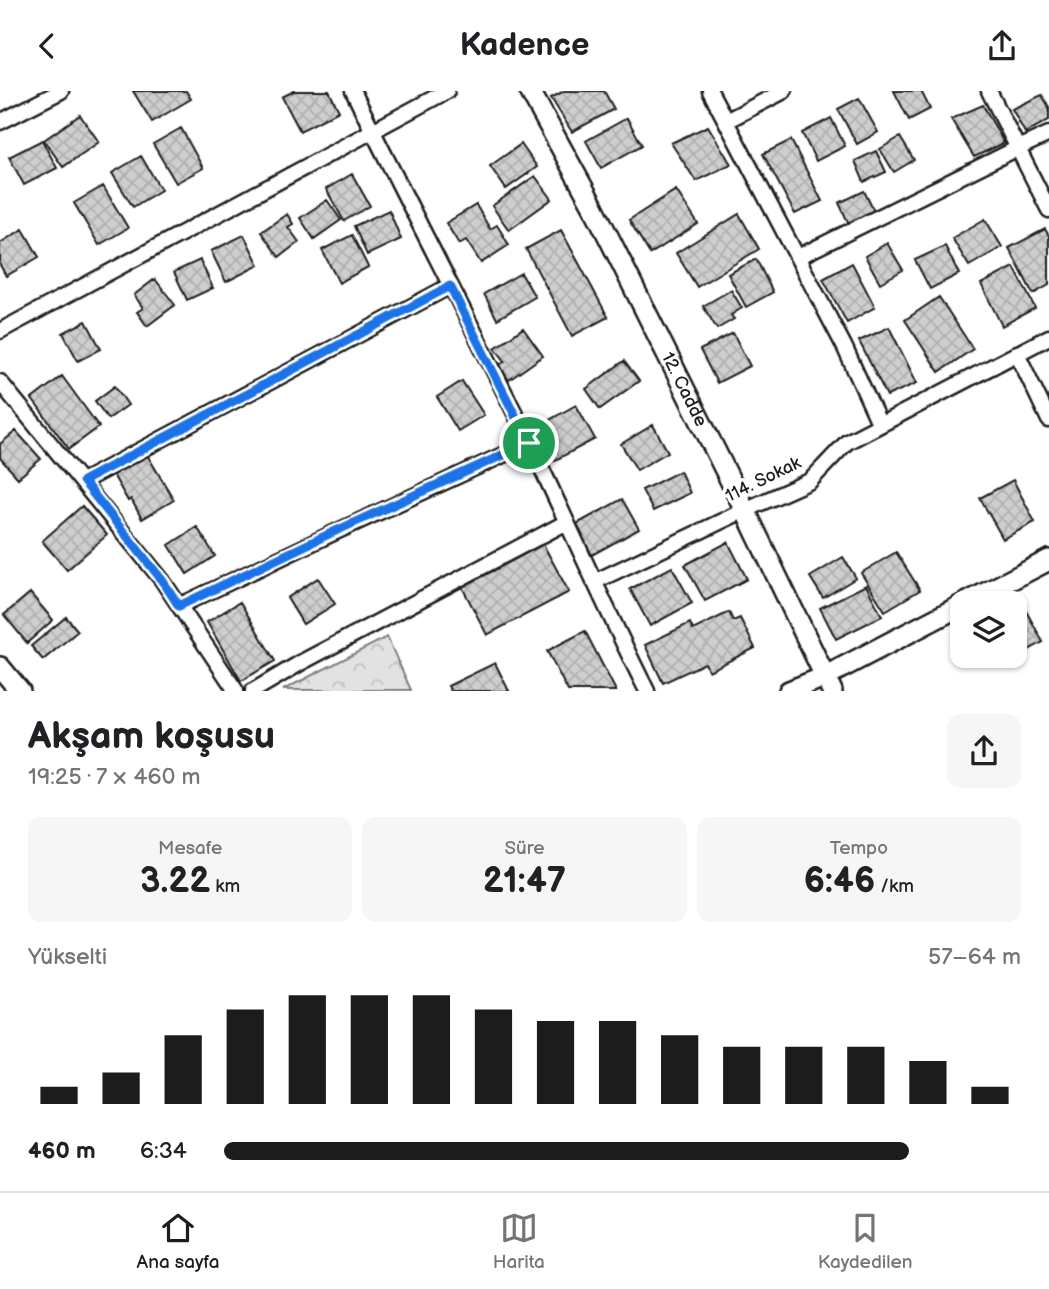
<!DOCTYPE html>
<html lang="tr">
<meta charset="utf-8">
<style>
body{margin:0;font-family:"Balsamiq Sans",sans-serif;background:#f6f6f6;color:#202124;height:100vh;display:flex;flex-direction:column;font-size:26px;white-space:nowrap}
*{box-sizing:border-box;margin:0}
p{font-size:23px;color:#757577}
.icon{flex:none;width:38px;height:38px;fill:none;stroke:currentColor;stroke-width:2;stroke-linecap:round;stroke-linejoin:round}
.map{position:relative;height:600px;overflow:hidden}
.details{display:flex;flex-direction:column;background:#fff;flex:1}
.details>*{flex:none}
.controls{position:absolute;left:950px;top:500px;display:grid;gap:14px}
.controls a{display:grid;place-items:center;width:77px;height:77px;border-radius:14px;background:#fff;box-shadow:0 2px 5px #0004;font-size:35px}
.pin{position:absolute;display:grid;place-items:center;width:60px;height:60px;color:#fff;margin:-30px;border:4px solid #fff;border-radius:50%;box-shadow:0 2px 7px #0007}
.round{display:grid;place-items:center;flex:none;width:74px;height:74px;border-radius:14px;background:#f6f6f6}
.head{display:flex;align-items:center;justify-content:space-between;height:119px;padding:0 28px}
h1{font-size:38px;font-weight:800;line-height:52px}
.metrics{display:grid;grid-template-columns:repeat(3,1fr);gap:10px;height:119px;padding:7px 28px}
.metrics div{display:grid;align-content:center;border-radius:14px;background:#f6f6f6;text-align:center}
.metrics b{font-size:35px;font-weight:800}
.metrics small{font-size:19px;font-weight:400}
.metrics p{font-size:19px}
.chart{height:196px;padding:14px 28px}
.chart p{display:flex;justify-content:space-between}
.chart svg{width:100%;height:126px;margin-top:7px;stroke:#1c1c1c;stroke-width:6}
ul{padding:0 28px;list-style:none;font-size:23px}
li{display:grid;grid-template-columns:112px 84px 1fr;align-items:center;height:52px}
li i{height:18px;border-radius:9px;background:#1c1c1c}
header{display:flex;justify-content:space-between;align-items:center;height:91px;padding:0 28px;background:#fff;font-size:32px;font-weight:800}
.tab-bar{display:flex;justify-content:space-around;align-items:center;height:98px;border-top:2px solid #e0e0e0;background:#fff;font-size:19px;color:#757577}
.tab-bar a{display:grid;justify-items:center;gap:4px}
.tab-bar .selected{color:#1c1c1c}
.map>svg:first-child{display:block}
.forest{fill:url(#forest-crowns);stroke:#7f7f7f;stroke-width:2}
.building{fill:url(#building-cross-hatch);stroke:#1c1c1c;stroke-width:2}
.lines{fill:none;stroke-linecap:round;stroke-linejoin:round}
.street-casing{stroke:#1c1c1c;stroke-width:19}
.secondary-casing{stroke:#1c1c1c;stroke-width:24}
.street{stroke:#fff;stroke-width:14}
.secondary{stroke:#fff;stroke-width:19}
.route-casing{stroke:#fff;stroke-width:14}
.route{stroke:#1a73e8;stroke-width:9}
.labels{text-anchor:middle;stroke-width:7;stroke-linejoin:round;paint-order:stroke}
.street-label{font-size:18px;fill:#1c1c1c;stroke:#fff}
</style>
<header><svg class="icon" aria-label="back" viewBox="0 0 24 24"><path d="M15 5l-7 7 7 7"/></svg>Kadence<svg class="icon" aria-label="share" viewBox="0 0 24 24"><path d="M12 15V3M7 8l5-5 5 5M5 13v7h14v-7"/></svg></header>
<div class="map">
<svg width="1049" height="600" viewBox="0 0 1049 600">
<defs>
<pattern id="forest-crowns" width="20" height="18" patternUnits="userSpaceOnUse" patternTransform="scale(1.75)"><rect width="20" height="18" fill="#e2e2e2"/><path d="M2 6a3 3 0 1 1 6 0M12 15a3 3 0 1 1 6 0" fill="none" stroke="#c1c1c1"/></pattern>
<pattern id="building-cross-hatch" width="8" height="8" patternUnits="userSpaceOnUse" patternTransform="scale(1.75)"><rect width="8" height="8" fill="#cecece"/><path d="M0 0l8 8M0 8l8-8" fill="none" stroke="#b0b0b0"/></pattern>
</defs>
<rect width="100%" height="100%" fill="#fff"/>
<filter id="ink" filterUnits="userSpaceOnUse"><feTurbulence type="fractalNoise" baseFrequency=".0143" numOctaves="2"/><feDisplacementMap in="SourceGraphic" scale="14" xChannelSelector="R" yChannelSelector="G"/><feConvolveMatrix kernelMatrix="1 2 1 2 8 2 1 2 1" color-interpolation-filters="sRGB"/></filter>
<g filter="url(#ink)">
<!-- forest -->
<path class="forest" d="M387 546 411 599H283Z"/>
<!-- building -->
<path class="building" d="M133 0H186L191 8 152 31Z
M294 0H329L339 20 300 40 282 6Z
M564 0H604L614 18 572 41 551 7Z
M894 0H921L930 18 909 29Z
M1042 4 1049 16V29L1025 42 1012 18Z
M859 7 878 41 857 53 838 18Z
M983 14 1004 52 974 66 951 28Z
M80 24 99 51 63 76 44 49Z
M627 27 642 54 601 77 586 50Z
M831 27 845 55 816 70 802 42Z
M708 35 731 73 696 90 671 52Z
M181 37 203 77 176 92 153 53Z
M900 46 914 69 894 81 880 58Z
M42 49 57 77 24 94 9 66Z
M791 49 822 110 795 123 763 63Z
M521 53 537 76 506 98 490 75Z
M876 60 886 81 864 91 855 70Z
M141 65 161 99 133 116 112 82Z
M352 83 370 115 344 130 326 98Z
M535 85 552 108 509 139 492 115Z
M103 95 128 137 99 154 74 112Z
M676 99 698 133 650 163 629 129Z
M864 100 874 120 849 133 839 112Z
M327 109 341 129 314 148 300 127Z
M476 114 490 138 497 134 509 154 481 172 466 149 459 153 446 132Z
M389 119 401 148 367 164 354 135Z
M287 123 293 133 288 136 299 151 279 166 261 141Z
M739 123 759 158 697 196 676 162Z
M985 128 1002 156 969 175 952 147Z
M23 138 39 166 6 185 0 174V152Z
M1045 138 1049 145V194L1033 203 1009 157Z
M561 139 608 226 572 245 526 158Z
M244 144 259 174 226 191 211 160Z
M352 144 368 176 339 192 322 159Z
M887 152 903 179 880 192 865 165Z
M945 155 959 183 930 198 915 169Z
M756 168 773 201 746 216 728 183Z
M200 169 213 197 187 209 174 181Z
M852 172 875 216 847 232 823 188Z
M1014 176 1035 217 1002 235 981 193Z
M521 182 535 206 497 228 484 203Z
M155 188 175 214 147 235 137 221 143 217 134 204Z
M731 199 742 217 731 224 734 228 717 238 703 215Z
M939 206 973 258 939 281 905 229Z
M86 230 101 258 78 270 63 242Z
M889 236 917 292 887 305 859 250Z
M523 237 543 265 509 289 498 275 505 270 495 257Z
M733 242 750 275 717 292 700 259Z
M624 270 639 290 600 318 586 298Z
M62 285 99 336 69 358 32 308Z
M462 290 484 324 458 340 437 306Z
M115 295 128 314 108 328 95 310Z
M576 314 595 348 548 373 530 340Z
M653 334 668 361 637 379 621 353Z
M16 340 41 368 18 387 0 367V353Z
M146 362 174 409 142 428 131 408 128 410 112 382Z
M680 380 690 402 653 420 642 399Z
M1013 389 1035 431 1003 448 980 407Z
M622 408 639 438 592 464 575 434Z
M82 415 107 444 67 479 42 450Z
M197 436 215 465 187 483 169 454Z
M728 451 747 488 705 510 685 474Z
M543 453 569 501 487 544 462 496Z
M896 461 920 499 885 520 861 482Z
M843 466 856 487 823 507 810 486Z
M672 476 692 512 650 535 630 498Z
M318 487 335 513 303 533 287 507Z
M866 494 882 525 836 548 820 517Z
M30 502 53 529 27 552 4 524Z
M1020 509 1043 551 1007 571 1004 565H1015V513H1013Z
M240 511 275 570 241 590 207 531Z
M729 521 733 530 740 527 755 557 709 580 705 572 663 592 645 554 690 532 693 539Z
M66 526 78 540 43 569 31 555Z
M585 540 616 600H568L547 560Z
M495 572 509 600H451L448 595Z"/>
<g class="lines">
<defs>
<path id="street" d="M353 0C411 119 473 236 531 355 570 436 606 519 647 600
M710 0 844 255 880 334
M989 0 1049 119
M726 30 784 0
M0 31 61 0
M798 166 1018 57 1049 43
M0 240 447 0
M1017 262 1049 329
M0 291 162 489 236 600
M83 390 450 195
M594 491 745 419 810 390 847 351 1049 246
M179 515 327 445 529 352
M253 600 302 571 567 431"/>
<g id="secondary">
<path id="s1" d="M530 0 593 115 745 419 832 600"/>
<path d="M964 513 1049 469"/>
<path d="M0 576 20 600"/>
<path d="M789 600 824 586 962 514"/>
</g>
</defs>
<!-- street casing -->
<use href="#street" class="street-casing"/>
<!-- secondary casing -->
<use href="#secondary" class="secondary-casing"/>
<!-- street -->
<use href="#street" class="street"/>
<!-- secondary -->
<use href="#secondary" class="secondary"/>
</g>
</g>
<g class="lines" filter="url(#ink)">
<defs>
<path id="route" d="M450 195 529 352 327 444 179 515 162 489 83 390Z"/>
</defs>
<!-- route casing -->
<use href="#route" class="route-casing"/>
<!-- route -->
<use href="#route" class="route"/>
</g>
<g class="labels">
<!-- street labels -->
<g class="street-label">
<text dy="6" stroke="none"><textPath href="#s1" startOffset="336">12. Cadde</textPath></text>
<text transform="translate(763 388) rotate(-26)" y="6">114. Sokak</text>
</g>
</g>
</svg>
<div class="controls">
<a><svg class="icon" aria-label="layers" viewBox="0 0 24 24"><path d="M12 4l9 5-9 5-9-5zM3 14l9 5 9-5"/></svg></a>
</div>
<div class="pin" style="left:529px;top:352px;background:#1e9e55"><svg class="icon" aria-label="arrive" viewBox="0 0 24 24"><path d="M6 21V4h12l-3 4 3 4H6"/></svg></div>
</div>
<section class="details">
<div class="head"><div><h1>Akşam koşusu</h1><p>19:25 · 7 × 460 m</p></div><a class="round"><svg class="icon" aria-label="share" viewBox="0 0 24 24"><path d="M12 15V3M7 8l5-5 5 5M5 13v7h14v-7"/></svg></a></div>
<div class="metrics">
<div><p>Mesafe</p><b>3.22<small> km</small></b></div>
<div><p>Süre</p><b>21:47</b></div>
<div><p>Tempo</p><b>6:46<small> /km</small></b></div>
</div>
<div class="chart"><p><span>Yükselti</span>57–64 m</p>
<svg viewBox="0 0 160 44" preserveAspectRatio="none"><path d="M5 44V38M15 44V33M25 44V20M35 44V11M45 44V6M55 44V6M65 44V6M75 44V11M85 44V15M95 44V15M105 44V20M115 44V24M125 44V24M135 44V24M145 44V29M155 44V38"/></svg>
</div>
<ul>
<li><b>460 m</b>6:34<i style="width:86%"></i></li>
</ul>
</section>
<nav class="tab-bar">
<a class="selected"><svg class="icon" aria-label="home" viewBox="0 0 24 24"><path d="M3 11l9-7 9 7M6 9v11h12V9"/></svg>Ana sayfa</a>
<a><svg class="icon" aria-label="map" viewBox="0 0 24 24"><path d="M3 6l6-2 6 2 6-2v14l-6 2-6-2-6 2zM9 4v14M15 6v14"/></svg>Harita</a>
<a><svg class="icon" aria-label="saved" viewBox="0 0 24 24"><path d="M7 4h10v16l-5-4-5 4z"/></svg>Kaydedilen</a>
</nav>
